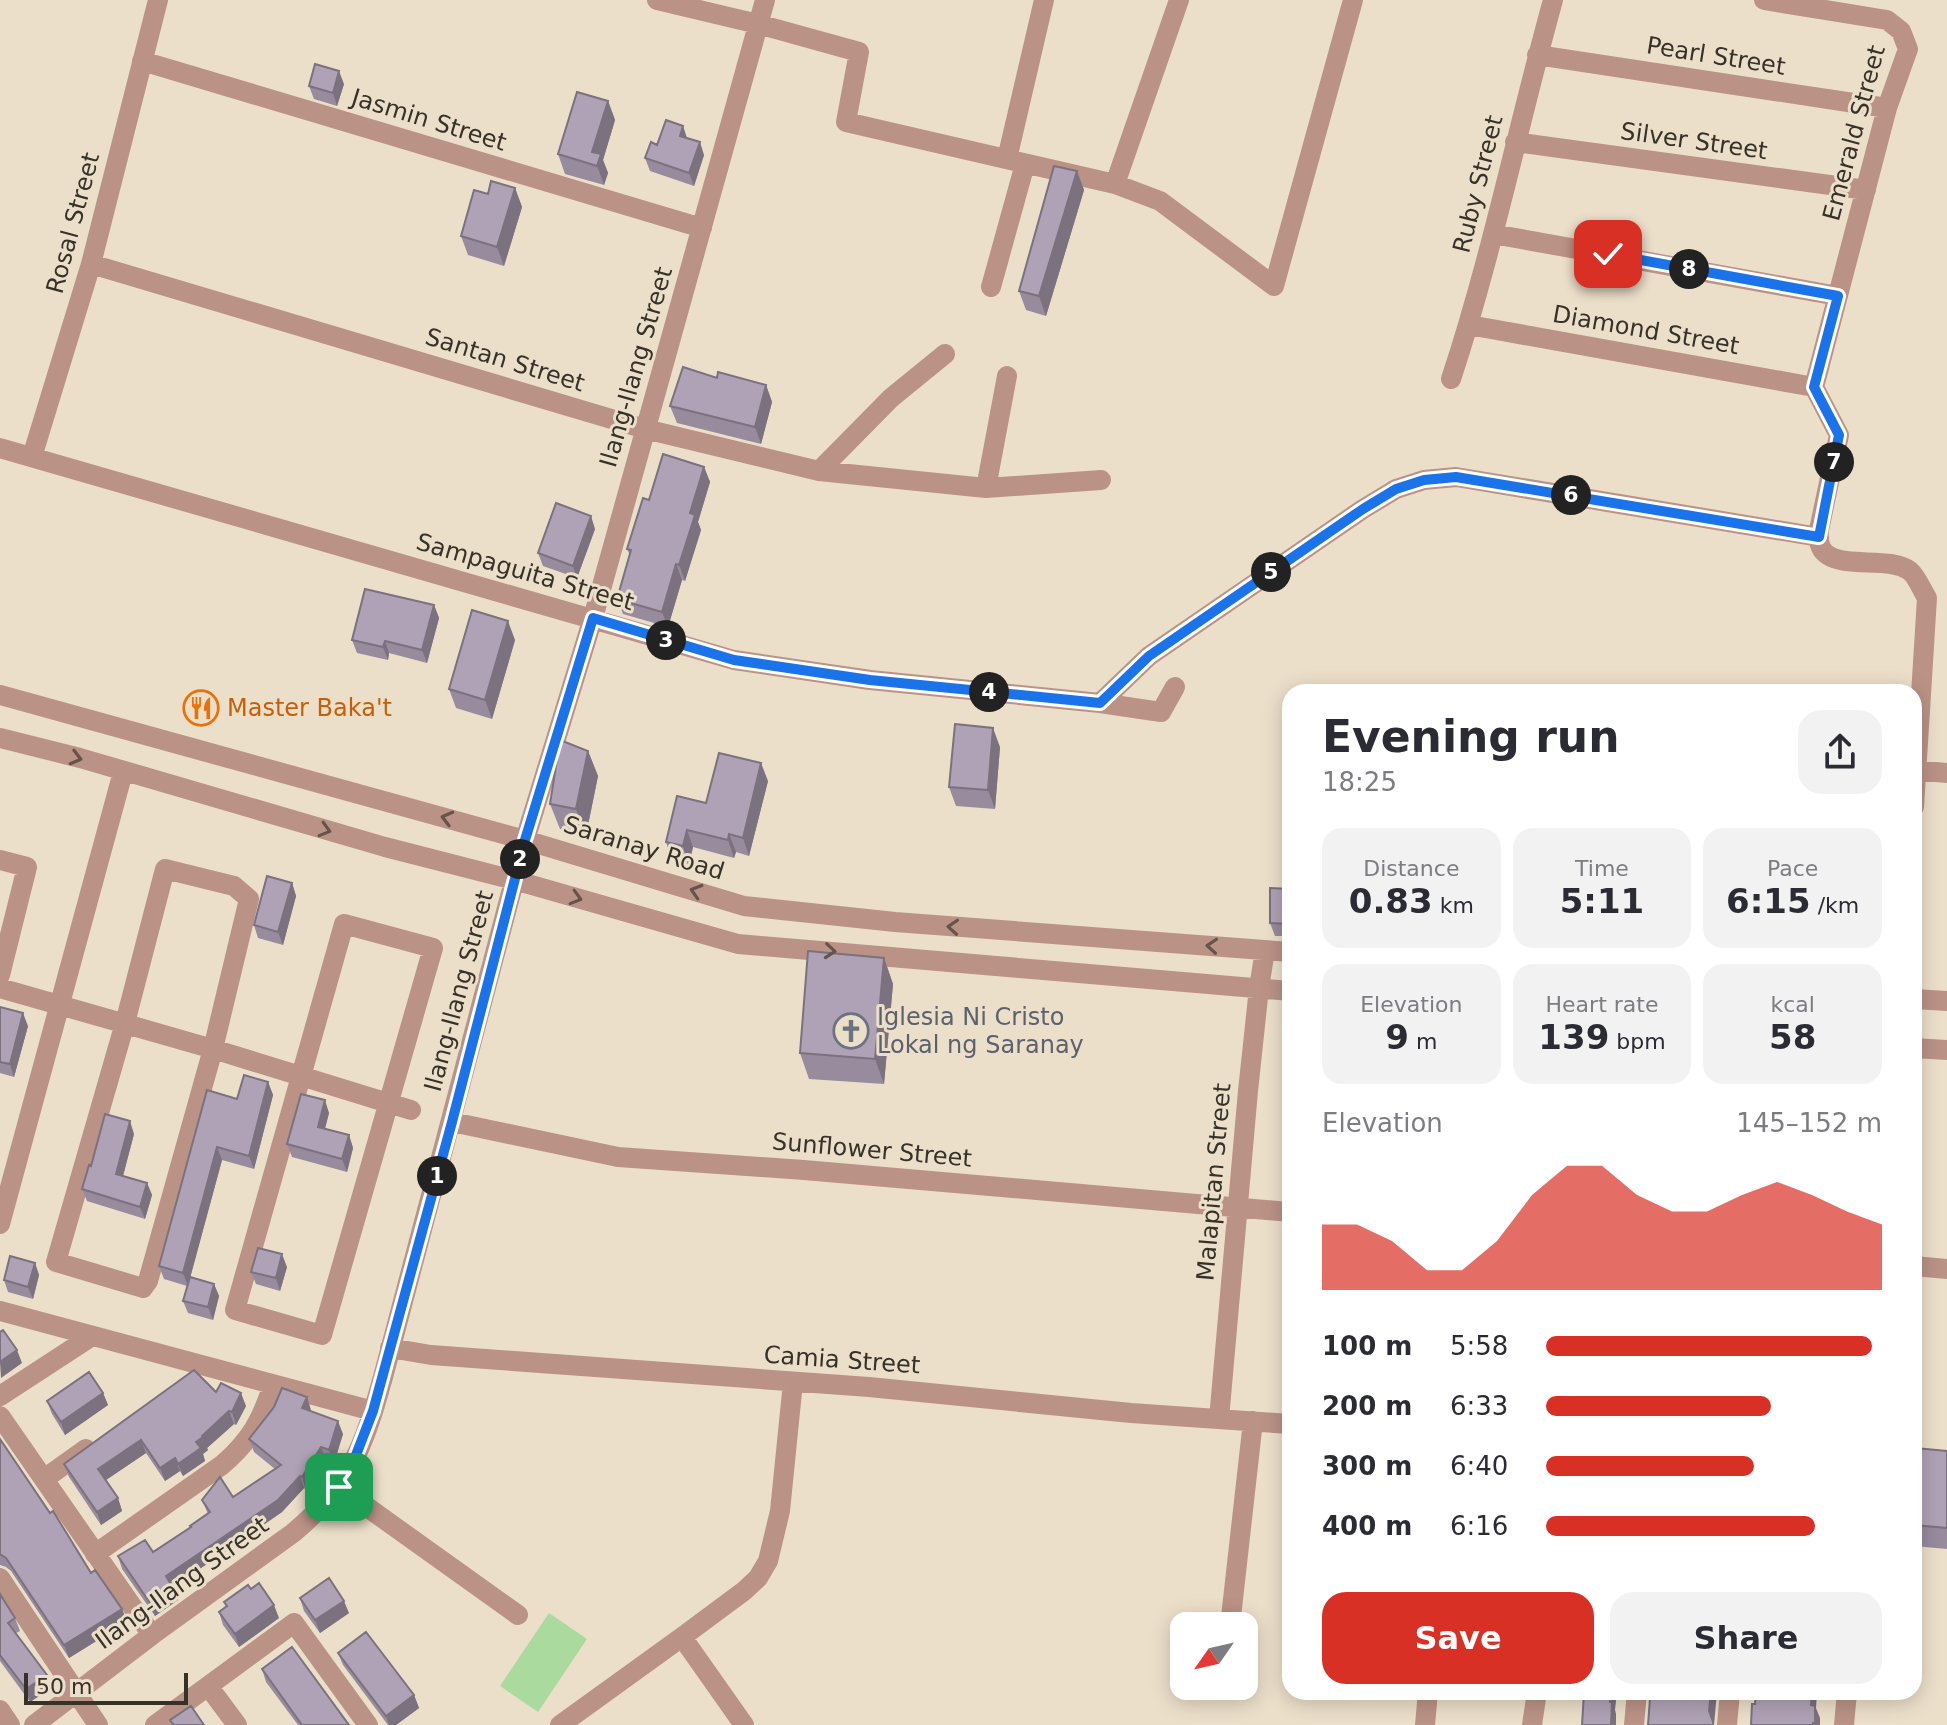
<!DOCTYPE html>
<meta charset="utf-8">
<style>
body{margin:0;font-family:"DejaVu Sans",sans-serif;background:#f2f2f3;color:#2b2b33;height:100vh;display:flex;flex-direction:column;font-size:30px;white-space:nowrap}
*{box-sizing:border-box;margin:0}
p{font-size:26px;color:#7c7c81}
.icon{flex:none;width:44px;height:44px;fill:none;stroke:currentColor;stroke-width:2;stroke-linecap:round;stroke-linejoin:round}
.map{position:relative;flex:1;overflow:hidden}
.details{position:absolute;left:1282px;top:684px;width:640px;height:1016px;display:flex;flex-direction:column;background:#fff;border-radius:24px;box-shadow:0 4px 20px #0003}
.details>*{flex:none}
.needle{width:52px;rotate:236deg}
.tools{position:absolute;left:1170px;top:1612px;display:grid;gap:16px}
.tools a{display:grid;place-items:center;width:88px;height:88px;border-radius:16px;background:#fff;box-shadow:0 4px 20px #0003;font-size:40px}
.scale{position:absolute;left:24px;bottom:20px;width:164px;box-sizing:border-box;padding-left:8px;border:4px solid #373229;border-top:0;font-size:22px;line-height:28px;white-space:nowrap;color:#373229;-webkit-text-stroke:6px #ecdfca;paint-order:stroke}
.pin{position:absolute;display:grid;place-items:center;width:68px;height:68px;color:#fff;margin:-34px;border-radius:16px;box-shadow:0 4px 12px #0006}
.km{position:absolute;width:40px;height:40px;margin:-20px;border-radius:50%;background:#222;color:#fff;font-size:22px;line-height:40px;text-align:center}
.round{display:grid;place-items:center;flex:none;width:84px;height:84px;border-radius:24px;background:#f2f2f3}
.summary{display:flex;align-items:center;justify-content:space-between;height:136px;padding:0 40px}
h1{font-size:44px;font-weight:700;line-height:60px}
.figures{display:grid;grid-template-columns:repeat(3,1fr);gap:12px;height:136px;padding:8px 40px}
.figures div{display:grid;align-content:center;border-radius:20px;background:#f2f2f3;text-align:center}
.figures b{font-size:34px;font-weight:700}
.figures small{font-size:22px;font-weight:400}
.figures p{font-size:22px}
.chart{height:224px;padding:16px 40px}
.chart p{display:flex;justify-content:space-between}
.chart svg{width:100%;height:144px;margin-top:8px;fill:#d93025;opacity:.7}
.button{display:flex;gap:16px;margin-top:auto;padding:16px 40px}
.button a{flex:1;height:92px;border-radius:24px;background:#d93025;color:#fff;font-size:32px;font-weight:700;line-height:92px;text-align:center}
.button a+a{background:#f2f2f3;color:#2b2b33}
ul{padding:0 40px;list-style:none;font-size:26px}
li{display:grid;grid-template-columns:128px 96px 1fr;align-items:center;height:60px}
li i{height:20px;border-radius:10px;background:#d93025}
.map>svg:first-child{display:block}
.green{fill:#aada9d}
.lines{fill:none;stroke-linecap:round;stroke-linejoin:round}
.minor{stroke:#bb9386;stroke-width:20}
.wall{fill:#978b9d}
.shaded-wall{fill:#7b717f}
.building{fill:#b0a2b6;stroke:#7b717f;stroke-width:2}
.oneway{stroke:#65544a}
.route-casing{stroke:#fff;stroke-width:16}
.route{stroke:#1a73e8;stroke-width:10}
.labels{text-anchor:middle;stroke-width:6;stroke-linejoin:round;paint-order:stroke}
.street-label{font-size:24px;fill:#373229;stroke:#ecdfca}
.food-label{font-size:24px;fill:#c56008;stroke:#ecdfca;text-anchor:start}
.worship-label{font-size:24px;fill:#5b616d;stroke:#ecdfca;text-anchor:start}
</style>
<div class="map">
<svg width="1947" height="1725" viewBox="0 0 1947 1725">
<rect width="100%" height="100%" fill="#ecdfca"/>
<!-- green -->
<path class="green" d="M549 1613 587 1639 538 1712 500 1686Z"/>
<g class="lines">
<!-- minor -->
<path class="minor" d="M657 0 758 24 859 52 846 122 1115 184 1160 201 1274 286 1353 0
M1764 0 1887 20 1901 31 1908 49 1887 108 1814 387
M1537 55 1887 108
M142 61 702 228
M1515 142 1866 190
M1007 159 1044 0
M1115 184 1179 0
M1493 234 1838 296
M91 264 645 429 819 471 986 488 1101 480
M991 287 1025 164
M1469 325 1814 387
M1451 379C1492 255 1518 126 1553 0
M1814 387 1839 435 1819 530C1813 580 1884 551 1910 571 1917 577 1922 590 1927 598L1914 807
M0 448 734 660 870 680 1100 703 1161 712 1175 687
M32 457 91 264 158 0
M819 471 891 398 945 354
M986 488 1007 376
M0 695 525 840 744 906 895 922 1290 952
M1100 703 1149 656 1363 509 1396 489 1424 480 1456 477 1819 537
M0 738 80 758 385 847 514 880 738 944 1290 991
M1914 770 1947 773
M0 860 27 867 0 975
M165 869 234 886 249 899 213 1049 148 1281 143 1288 56 1262 125 1023Z
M344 924 433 948 322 1335 235 1310Z
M0 988 213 1049 411 1110
M1914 999 1947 1001
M1914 1048 1947 1050
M452 1122 618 1157 804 1170 1290 1212
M0 1224 123 772
M1914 1266 1947 1269
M0 1311 373 1411
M390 1348 431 1355 869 1387 1131 1413 1290 1424
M0 1396 92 1336
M0 1416 152 1635
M1219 1419 1248 1091 1259 988 1265 950
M44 1479 86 1449
M339 1487 518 1615
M95 1554 222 1465C250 1441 262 1420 273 1384
M0 1578 98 1725
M1230 1626 1253 1421
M682 1637 744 1725
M208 1686 237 1725
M1223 1689 1224 1686
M0 1710 10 1725
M34 1725 152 1635 293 1533C350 1486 364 1446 383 1377L525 840 593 618 765 0
M155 1725 294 1623 368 1725
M560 1725 682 1637 744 1591 758 1578 768 1561 780 1511 793 1382
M1425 1725 1428 1692
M1532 1725 1537 1692
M1634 1725 1637 1692
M1727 1725 1730 1692
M1844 1725 1847 1692"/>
</g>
<!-- wall -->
<path class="wall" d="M344 84 337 106 314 99 309 86Z
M608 101 615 120 603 160 608 173 604 185 565 174 558 154Z
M683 126 687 138 704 155 694 186 650 171 645 158 657 145Z
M1077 171 1084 190 1046 316 1026 310 1019 291Z
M515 188 522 207 504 266 468 255 461 236Z
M717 378 766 385 772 402 761 444 677 423 670 406Z
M704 467 710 482 698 522 701 530 685 581 682 580 668 627 623 614 617 599 630 555 627 549 649 500Z
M595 529 577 578 543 566 538 553Z
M434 605 439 618 427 663 389 653 388 660 357 653 352 640Z
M515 640 492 719 456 708 449 689Z
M1000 747 995 809 956 806 949 787Z
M588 751 598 776 586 835 560 829 550 804Z
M768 781 749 856 736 852 734 858 693 847 689 864 672 860 666 842 706 803Z
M292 883 296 896 283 945 258 938 254 925Z
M1290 889V936H1275L1270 923Z
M884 958 893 984 884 1084 809 1079 800 1053Z
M0 1007 28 1026 14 1077 0 1073Z
M268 1082 273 1095 254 1169 222 1160 190 1277 214 1284 219 1296 213 1320 188 1313 183 1301 187 1286 164 1279 159 1266 237 1099Z
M1914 1090H1916L1920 1100 1919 1121H1914Z
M329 1113 325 1129 349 1135 353 1148 347 1172 292 1157 287 1144Z
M134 1134 123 1176 147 1183 152 1195 145 1219 87 1201 82 1189 91 1166Z
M35 1263 39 1275 33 1299 8 1292 4 1280Z
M287 1267 280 1291 256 1284 251 1272Z
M216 1392 246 1406 236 1425 234 1424 207 1448 208 1450 203 1454 205 1461 183 1476 180 1471 165 1481 146 1453 106 1480 118 1498 122 1511 101 1525 69 1477 64 1464Z
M103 1393 108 1405 65 1435 52 1414 47 1401Z
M311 1410V1411L343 1434 334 1463 326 1460 306 1490 304 1488 282 1512 173 1587 178 1600 155 1616 122 1569 118 1556 153 1552 190 1528 208 1514 202 1500 233 1497 275 1469 254 1452 249 1439Z
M0 1439 91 1573 122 1609 127 1622 69 1658 11 1571 6 1567 0 1565Z
M1914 1450 1947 1451V1549L1914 1546Z
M0 1594 15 1618 20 1631 16 1633 51 1688 30 1702 0 1661Z
M300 1598 349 1613 320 1633 304 1611Z
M224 1602 279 1618 239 1647 223 1625 219 1612 226 1607Z
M338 1653 414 1695 419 1708 396 1725H388L343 1665Z
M262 1669 349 1725H298L266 1682Z"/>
<!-- shaded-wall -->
<path class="shaded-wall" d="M339 71 344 84 337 106 333 93Z
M608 101 615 120 603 160 608 173 604 185 592 152Z
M683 126 687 139 680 136Z
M700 142 704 155 694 186 689 173Z
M1077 171 1084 190 1046 316 1039 296Z
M515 188 522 207 504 266 497 247Z
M766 385 772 402 761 444 755 427Z
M704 467 710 482 698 522 701 530 685 581 679 565 690 513Z
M591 516 595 529 577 578 573 566Z
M676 564 682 580 668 627 662 612Z
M434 605 439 618 427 663 422 650Z
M508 621 515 640 492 719 485 700Z
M385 641 389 653 388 660 383 647Z
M993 728 1000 747 995 809 988 790Z
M588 751 598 776 586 835 576 809Z
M761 763 768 781 749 856 743 838Z
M687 830 693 847 689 864 683 846Z
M729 834 736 852 734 858 728 840Z
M292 883 296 896 283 945 278 932Z
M884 958 893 984 884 1084 875 1059Z
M23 1013 28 1026 14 1077 10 1064Z
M268 1082 273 1095 254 1169 249 1156Z
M1916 1090 1920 1100 1919 1121 1916 1112Z
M325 1100 329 1113 322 1139 318 1127Z
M130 1121 134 1134 120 1187 116 1174Z
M349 1135 353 1148 347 1172 342 1159Z
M217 1147 222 1160 188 1286 183 1273Z
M147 1183 152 1195 145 1219 140 1207Z
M282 1254 287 1267 280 1291 276 1278Z
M35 1263 39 1275 33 1299 28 1287Z
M214 1284 219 1296 213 1320 208 1307Z
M17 1350 22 1363 1 1378 0 1362Z
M103 1393 108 1405 65 1435 61 1422Z
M241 1393 246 1406 236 1425 232 1412Z
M307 1397 311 1410 307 1421 302 1408Z
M229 1411 234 1424 207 1448 208 1450 203 1454 205 1461 183 1476 178 1464 202 1436Z
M338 1421 343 1434 334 1463 329 1450Z
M141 1440 146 1453 103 1482 98 1469Z
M321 1447 326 1460 306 1490 302 1477Z
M175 1458 180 1471 165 1481 160 1468Z
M300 1476 304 1488 282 1512 171 1589 166 1576Z
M118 1498 122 1511 101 1525 97 1512Z
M173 1588 178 1600 155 1616 150 1603Z
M344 1601 349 1613 320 1633 315 1620Z
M274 1605 279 1618 239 1647 235 1634Z
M122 1609 127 1622 69 1658 64 1645Z
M47 1675 51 1688 30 1702 26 1689Z
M1611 1692H1617L1615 1710 1616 1714V1725H1611L1610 1702Z
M1711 1692H1717L1714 1725H1713L1709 1711Z
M1812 1692H1817L1816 1708 1820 1718V1725H1815V1724L1811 1705Z
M414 1695 419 1708 396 1725H389L386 1716Z"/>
<!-- building -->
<path class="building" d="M315 64 339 71 333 93 309 86Z
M577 92 608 101 592 152 601 154 597 166 558 154Z
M666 120 683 126 680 136 700 142 689 173 645 158 651 142 657 145Z
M1054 166 1077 171 1039 296 1019 291Z
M491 181 515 188 497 247 461 236 474 190 488 194Z
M683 367 717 378 718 372 766 385 755 427 670 406Z
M663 454 704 467 690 513 695 515 679 565 676 564 662 612 617 599 631 550 627 549 643 498 649 500Z
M556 503 591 516 573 566 538 553Z
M365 589 434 605 422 650 385 641 383 647 352 640Z
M472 610 508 621 485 700 449 689Z
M955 724 993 728 988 790 949 787Z
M560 740 588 751 576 809 550 804Z
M719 753 761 763 743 838 729 834 728 840 687 830 683 846 666 842 677 796 706 803Z
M267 876 292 883 278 932 254 925Z
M1270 888 1290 889V924L1270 923Z
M808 951 884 958 875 1059 800 1053Z
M0 1007 23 1013 10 1064 0 1062Z
M244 1075 268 1082 249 1156 217 1147 183 1273 159 1266 207 1090 237 1099Z
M1914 1090H1916V1112H1914Z
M301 1094 325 1100 318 1127 349 1135 342 1159 287 1144Z
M105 1114 130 1121 116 1174 147 1183 140 1207 82 1189 89 1165 91 1166Z
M258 1248 282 1254 276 1278 251 1272Z
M10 1256 35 1263 28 1287 4 1280Z
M190 1277 214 1284 208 1307 183 1301Z
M3 1330 17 1350 0 1362V1332Z
M194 1370 216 1392 221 1383 241 1393 232 1412 229 1411 202 1436 203 1437 196 1442 201 1448 178 1464 175 1458 160 1468 141 1440 98 1469 118 1498 97 1512 64 1464Z
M89 1372 103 1393 61 1422 47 1401Z
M282 1388 307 1397 302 1408 338 1421 329 1450 321 1447 302 1477 300 1476 278 1500 166 1576 173 1588 150 1603 118 1556 145 1540 153 1552 191 1527 190 1526 210 1512 202 1500 220 1477 233 1497 281 1465 249 1439 274 1407Z
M0 1439 50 1513 53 1511 91 1573 95 1570 122 1609 64 1645 6 1558 0 1554Z
M1915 1448 1947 1451V1528L1914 1525V1450Z
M329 1578 344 1601 315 1620 300 1598Z
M259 1583 274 1605 235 1634 219 1612 227 1606 224 1602 248 1585 251 1589Z
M0 1594 15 1618 8 1623 47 1675 26 1689 0 1655Z
M366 1632 414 1695 386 1716 338 1653Z
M292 1647 349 1725H302L262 1669Z
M1582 1692H1611L1610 1702H1612L1611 1725H1582L1584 1693Z
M1649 1692H1711L1709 1711 1713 1722V1725H1648L1650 1698H1648Z
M1756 1692H1812L1811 1705 1815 1706V1724L1813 1723V1725H1751L1752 1704H1755Z
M191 1706 204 1725H172L173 1724 170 1720Z"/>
<!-- one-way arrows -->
<defs><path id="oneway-chevron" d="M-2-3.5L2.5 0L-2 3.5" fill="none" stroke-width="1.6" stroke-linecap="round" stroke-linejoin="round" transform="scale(2)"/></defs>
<g class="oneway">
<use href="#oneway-chevron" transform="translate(76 758) rotate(15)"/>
<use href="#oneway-chevron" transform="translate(447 818) rotate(-165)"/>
<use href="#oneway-chevron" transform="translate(325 830) rotate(16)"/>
<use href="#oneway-chevron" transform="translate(696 891) rotate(-163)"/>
<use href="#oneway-chevron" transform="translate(576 898) rotate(16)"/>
<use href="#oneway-chevron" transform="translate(953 927) rotate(-176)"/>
<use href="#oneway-chevron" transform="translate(1212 946) rotate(-176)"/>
<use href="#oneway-chevron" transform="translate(830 951) rotate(5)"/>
</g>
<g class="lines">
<defs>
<path id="route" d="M339 1487 351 1468 373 1411 452 1122 525 840 593 618 734 660 870 680 1100 703 1149 656 1363 509 1396 489 1424 480 1456 477 1819 537 1839 435 1814 387 1838 296 1608 254"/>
</defs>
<!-- route casing -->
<use href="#route" class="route-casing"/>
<!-- route -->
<use href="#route" class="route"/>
</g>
<!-- icons -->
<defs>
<symbol id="restaurant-ring" viewBox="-11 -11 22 22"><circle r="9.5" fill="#ecdfca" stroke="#e8710a" stroke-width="1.5"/><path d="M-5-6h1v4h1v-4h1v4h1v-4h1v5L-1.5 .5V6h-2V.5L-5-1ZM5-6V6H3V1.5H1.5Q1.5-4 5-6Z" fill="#e8710a"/></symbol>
<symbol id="church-ring" viewBox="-11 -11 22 22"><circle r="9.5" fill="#ecdfca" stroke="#6b7280" stroke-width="1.5"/><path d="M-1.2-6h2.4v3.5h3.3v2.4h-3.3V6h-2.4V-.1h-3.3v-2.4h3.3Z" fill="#6b7280"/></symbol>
</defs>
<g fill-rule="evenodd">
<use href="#restaurant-ring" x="181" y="688" width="40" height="40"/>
<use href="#church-ring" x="831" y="1011" width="40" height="40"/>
</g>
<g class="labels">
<!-- street labels -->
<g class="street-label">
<text transform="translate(1716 56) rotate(9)" y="8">Pearl Street</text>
<text transform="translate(429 120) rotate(17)" y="8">Jasmin Street</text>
<text transform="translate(1854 133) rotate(-75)" y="8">Emerald Street</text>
<text transform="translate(1694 141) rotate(8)" y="8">Silver Street</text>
<text transform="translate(1478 184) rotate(-76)" y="8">Ruby Street</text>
<text transform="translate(73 223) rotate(-75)" y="8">Rosal Street</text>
<text transform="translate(1646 330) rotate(10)" y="8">Diamond Street</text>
<text transform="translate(505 360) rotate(17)" y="8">Santan Street</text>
<text transform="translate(636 367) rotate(-74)" y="8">Ilang-Ilang Street</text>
<text transform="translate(525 572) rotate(16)" y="8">Sampaguita Street</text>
<text transform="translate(644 848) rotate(17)" y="8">Saranay Road</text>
<text transform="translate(459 991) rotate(-75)" y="8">Ilang-Ilang Street</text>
<text transform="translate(872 1150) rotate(5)" y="8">Sunflower Street</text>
<text transform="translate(1214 1182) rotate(-85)" y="8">Malapitan Street</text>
<text transform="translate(842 1360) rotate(4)" y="8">Camia Street</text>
<text transform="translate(182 1583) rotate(-36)" y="8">Ilang-Ilang Street</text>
</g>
<!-- food labels -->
<g class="food-label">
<text x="227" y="716">Master Baka't</text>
</g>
<!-- worship labels -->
<g class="worship-label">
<text x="877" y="1025">Iglesia Ni Cristo<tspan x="877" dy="28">Lokal ng Saranay</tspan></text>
</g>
</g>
</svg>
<div class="tools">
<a><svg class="needle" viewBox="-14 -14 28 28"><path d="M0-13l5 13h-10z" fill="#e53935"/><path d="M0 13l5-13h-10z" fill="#7c7c81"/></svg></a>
</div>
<div class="scale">50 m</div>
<div class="pin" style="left:339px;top:1487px;background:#1e9e55"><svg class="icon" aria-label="arrive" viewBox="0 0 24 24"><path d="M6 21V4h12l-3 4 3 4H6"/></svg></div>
<div class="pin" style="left:1608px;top:254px;background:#d93025"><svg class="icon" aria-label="check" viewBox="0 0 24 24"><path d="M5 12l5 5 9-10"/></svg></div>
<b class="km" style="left:437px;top:1176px">1</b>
<b class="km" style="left:520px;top:859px">2</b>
<b class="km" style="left:666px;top:640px">3</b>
<b class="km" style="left:989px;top:692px">4</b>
<b class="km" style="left:1271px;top:572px">5</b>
<b class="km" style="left:1571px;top:495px">6</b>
<b class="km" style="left:1834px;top:462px">7</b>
<b class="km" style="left:1689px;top:269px">8</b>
<section class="details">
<div class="summary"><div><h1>Evening run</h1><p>18:25</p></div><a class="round"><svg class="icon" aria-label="share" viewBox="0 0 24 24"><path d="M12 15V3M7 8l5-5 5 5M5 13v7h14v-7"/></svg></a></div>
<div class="figures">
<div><p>Distance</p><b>0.83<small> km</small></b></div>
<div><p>Time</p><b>5:11</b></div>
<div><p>Pace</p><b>6:15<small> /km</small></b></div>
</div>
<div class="figures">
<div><p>Elevation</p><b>9<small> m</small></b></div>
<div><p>Heart rate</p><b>139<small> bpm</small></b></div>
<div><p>kcal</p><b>58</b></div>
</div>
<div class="chart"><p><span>Elevation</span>145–152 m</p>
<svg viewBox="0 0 160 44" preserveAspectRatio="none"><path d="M0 44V24L10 24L20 29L30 38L40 38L50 29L60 15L70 6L80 6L90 15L100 20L110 20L120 15L130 11L140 15L150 20L160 24V44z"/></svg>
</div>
<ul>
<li><b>100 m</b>5:58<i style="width:97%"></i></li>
<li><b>200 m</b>6:33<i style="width:67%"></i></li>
<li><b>300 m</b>6:40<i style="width:62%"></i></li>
<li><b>400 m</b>6:16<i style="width:80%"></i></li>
</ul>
<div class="button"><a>Save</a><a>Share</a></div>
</section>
</div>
